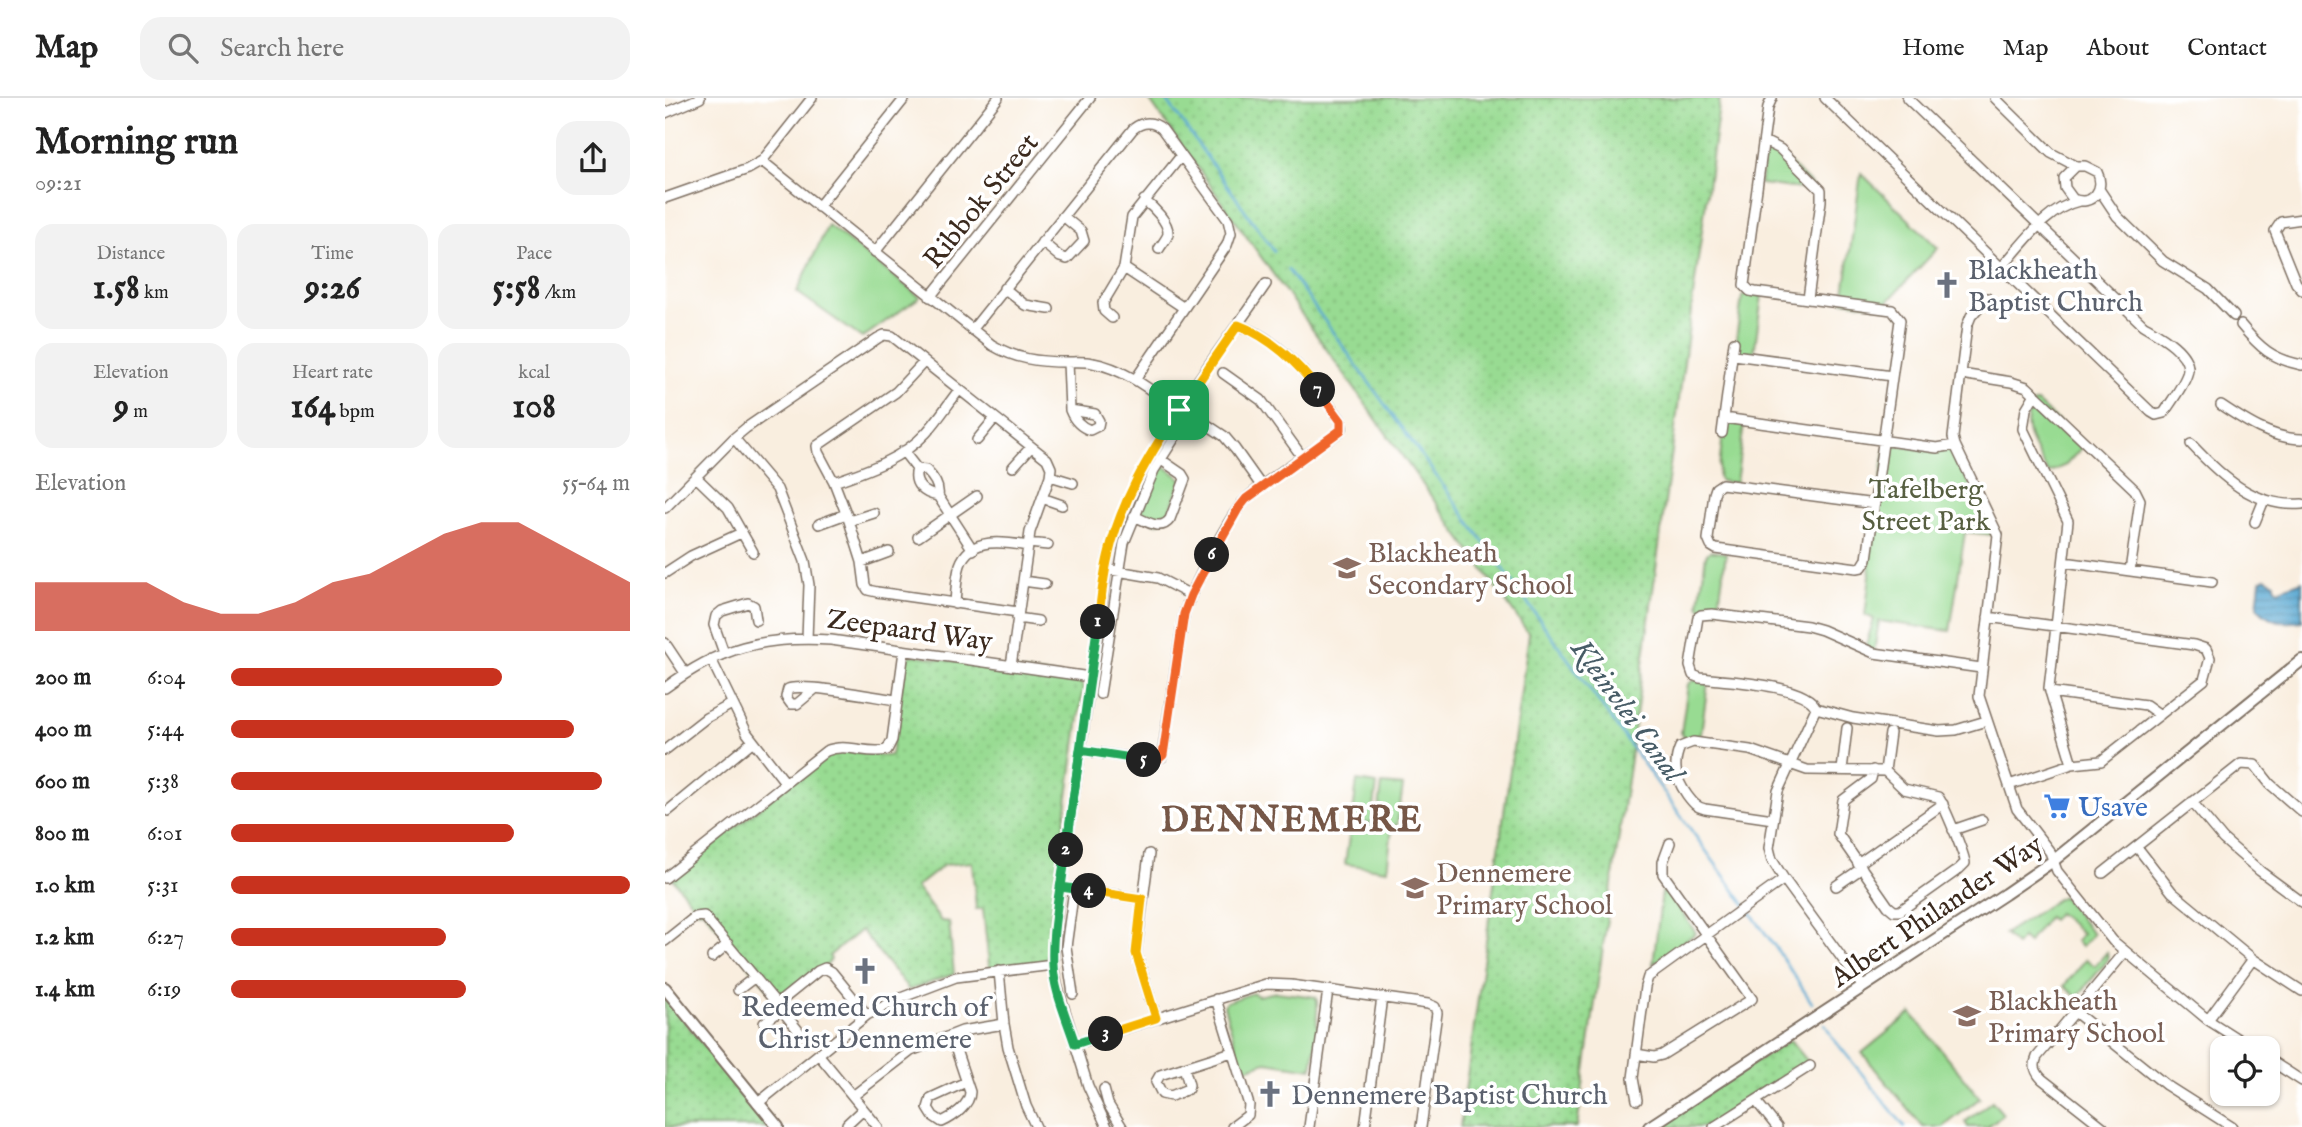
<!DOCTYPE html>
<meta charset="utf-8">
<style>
body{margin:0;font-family:"IM FELL English",serif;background:#f2f2f2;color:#222;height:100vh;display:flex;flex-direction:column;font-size:26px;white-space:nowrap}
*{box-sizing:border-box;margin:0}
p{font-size:23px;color:#767676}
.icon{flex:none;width:38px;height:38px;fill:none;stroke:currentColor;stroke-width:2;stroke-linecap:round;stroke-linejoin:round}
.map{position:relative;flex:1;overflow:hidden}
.sheet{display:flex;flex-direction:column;background:#fff;width:665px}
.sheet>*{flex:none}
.controls{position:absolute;left:1545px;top:938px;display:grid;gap:14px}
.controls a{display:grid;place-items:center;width:70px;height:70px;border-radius:14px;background:#fff;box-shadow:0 2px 5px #0004;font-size:35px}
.pin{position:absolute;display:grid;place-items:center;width:60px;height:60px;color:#fff;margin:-30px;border-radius:14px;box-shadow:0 4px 10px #0006}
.km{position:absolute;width:35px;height:35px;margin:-18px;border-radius:50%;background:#222;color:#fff;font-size:19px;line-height:35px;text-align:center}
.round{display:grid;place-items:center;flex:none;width:74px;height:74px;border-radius:21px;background:#f2f2f2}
.summary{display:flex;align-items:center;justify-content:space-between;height:119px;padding:0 35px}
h1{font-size:38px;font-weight:700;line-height:52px}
.metrics{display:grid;grid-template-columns:repeat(3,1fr);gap:10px;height:119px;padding:7px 35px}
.metrics div{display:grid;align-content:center;border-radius:18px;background:#f2f2f2;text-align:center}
.metrics b{font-size:35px;font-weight:700}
.metrics small{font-size:19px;font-weight:400}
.metrics p{font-size:19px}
.chart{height:196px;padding:14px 35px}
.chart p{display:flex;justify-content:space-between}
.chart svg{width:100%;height:126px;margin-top:7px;fill:#c8321e;opacity:.7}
ul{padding:0 35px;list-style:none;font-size:23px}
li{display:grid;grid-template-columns:112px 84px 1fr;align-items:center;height:52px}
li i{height:18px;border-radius:9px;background:#c8321e}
header{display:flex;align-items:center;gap:42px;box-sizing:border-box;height:98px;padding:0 35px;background:#fff;border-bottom:2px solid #e0e0e0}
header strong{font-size:33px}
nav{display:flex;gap:38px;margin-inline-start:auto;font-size:24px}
.search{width:490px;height:63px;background:#f2f2f2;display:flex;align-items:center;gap:18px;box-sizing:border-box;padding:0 24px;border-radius:21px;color:#767676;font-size:26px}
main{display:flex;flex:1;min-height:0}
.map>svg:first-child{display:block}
.grass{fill:url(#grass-dots);stroke:#6a8258;stroke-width:2}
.green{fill:#98db92;stroke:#6a8258;stroke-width:2}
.water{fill:url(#water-rules);stroke:#4a6978;stroke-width:2}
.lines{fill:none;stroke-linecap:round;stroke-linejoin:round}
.stream{stroke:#58a8d2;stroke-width:2.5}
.minor-casing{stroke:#7e6f62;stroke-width:12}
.tertiary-casing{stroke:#7e6f62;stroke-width:14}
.minor{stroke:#fff;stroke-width:9}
.tertiary{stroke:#fff;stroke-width:10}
.split-1-casing{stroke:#fff;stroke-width:14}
.split-2-casing{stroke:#fff;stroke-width:14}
.split-3-casing{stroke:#fff;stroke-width:14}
.split-4-casing{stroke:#fff;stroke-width:14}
.split-5-casing{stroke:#fff;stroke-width:14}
.split-6-casing{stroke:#fff;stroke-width:14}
.split-7-casing{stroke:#fff;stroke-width:14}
.split-8-casing{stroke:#fff;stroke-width:14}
.split-1{stroke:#f5b400;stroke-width:9}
.split-2{stroke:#22a559;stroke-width:9}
.split-3{stroke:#22a559;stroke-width:9}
.split-4{stroke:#f5b400;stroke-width:9}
.split-5{stroke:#22a559;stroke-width:9}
.split-6{stroke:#f0652b;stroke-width:9}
.split-7{stroke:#f0652b;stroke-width:9}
.split-8{stroke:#f5b400;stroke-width:9}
.labels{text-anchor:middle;stroke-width:7;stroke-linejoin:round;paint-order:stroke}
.street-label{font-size:28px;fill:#3b2a1e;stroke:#fff}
.worship-label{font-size:28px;fill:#5b616d;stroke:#fff;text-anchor:start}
.park-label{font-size:28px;fill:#575f41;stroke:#fff}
.education-label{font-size:28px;fill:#785e54;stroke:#fff;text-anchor:start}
.shop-label{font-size:28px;fill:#366cbe;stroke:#fff;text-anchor:start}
.water-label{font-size:30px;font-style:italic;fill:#475c66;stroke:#fff}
.district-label{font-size:35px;font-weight:bold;letter-spacing:2px;fill:#765747;stroke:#fff}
</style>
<header>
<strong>Map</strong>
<div class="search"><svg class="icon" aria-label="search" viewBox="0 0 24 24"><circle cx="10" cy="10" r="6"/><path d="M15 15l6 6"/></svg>Search here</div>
<nav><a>Home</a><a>Map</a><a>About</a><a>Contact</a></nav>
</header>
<main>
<section class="sheet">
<div class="summary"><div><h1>Morning run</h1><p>09:21</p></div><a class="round"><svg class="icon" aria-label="share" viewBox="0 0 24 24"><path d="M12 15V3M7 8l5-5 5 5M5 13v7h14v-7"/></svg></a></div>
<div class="metrics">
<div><p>Distance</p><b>1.58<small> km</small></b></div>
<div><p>Time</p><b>9:26</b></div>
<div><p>Pace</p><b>5:58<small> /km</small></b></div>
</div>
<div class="metrics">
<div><p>Elevation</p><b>9<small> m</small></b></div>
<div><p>Heart rate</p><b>164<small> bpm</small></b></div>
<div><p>kcal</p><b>108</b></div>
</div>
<div class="chart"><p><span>Elevation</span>55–64 m</p>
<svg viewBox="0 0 160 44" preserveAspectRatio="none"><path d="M0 44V27L10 27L20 27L30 27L40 34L50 38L60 38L70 34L80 27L90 24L100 17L110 10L120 6L130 6L140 13L150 20L160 27V44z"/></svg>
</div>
<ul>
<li><b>200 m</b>6:04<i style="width:68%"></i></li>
<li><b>400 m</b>5:44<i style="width:86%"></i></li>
<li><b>600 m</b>5:38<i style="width:93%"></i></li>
<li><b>800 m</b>6:01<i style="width:71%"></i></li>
<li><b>1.0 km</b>5:31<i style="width:100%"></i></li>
<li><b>1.2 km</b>6:27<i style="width:54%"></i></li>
<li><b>1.4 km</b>6:19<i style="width:59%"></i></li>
</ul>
</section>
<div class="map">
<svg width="1637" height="1029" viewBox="0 0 1637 1029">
<defs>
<pattern id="grass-dots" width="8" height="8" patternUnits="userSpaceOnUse" patternTransform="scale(1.75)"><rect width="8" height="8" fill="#98db92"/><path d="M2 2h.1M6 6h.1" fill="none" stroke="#84bc7d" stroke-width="1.8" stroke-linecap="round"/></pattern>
<pattern id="water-rules" width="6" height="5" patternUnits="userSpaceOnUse" patternTransform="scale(1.75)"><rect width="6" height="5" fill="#58a8d2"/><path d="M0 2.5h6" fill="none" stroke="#4a89aa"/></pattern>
</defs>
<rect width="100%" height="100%" fill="#fff"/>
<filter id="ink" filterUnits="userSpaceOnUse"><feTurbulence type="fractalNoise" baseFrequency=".0143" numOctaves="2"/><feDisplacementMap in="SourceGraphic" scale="14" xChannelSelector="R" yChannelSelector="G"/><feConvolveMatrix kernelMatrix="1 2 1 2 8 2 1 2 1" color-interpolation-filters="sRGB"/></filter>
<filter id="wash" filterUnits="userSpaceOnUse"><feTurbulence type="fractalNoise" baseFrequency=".00686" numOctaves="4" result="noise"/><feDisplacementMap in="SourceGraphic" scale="28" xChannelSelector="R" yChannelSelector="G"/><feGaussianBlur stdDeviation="1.57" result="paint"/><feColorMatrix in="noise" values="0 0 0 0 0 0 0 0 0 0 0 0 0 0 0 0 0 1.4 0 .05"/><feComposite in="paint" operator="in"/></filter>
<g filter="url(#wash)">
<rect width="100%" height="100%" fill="#f9eedf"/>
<!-- grass -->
<path class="grass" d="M483 0H1055L966 654 912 1029H795L864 536Z
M250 557 411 581 417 586 418 592 385 825 383 858 377 865 326 870 324 867 318 811H311L307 764 279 767 251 789 276 823 284 824 289 876 244 892 196 832 164 858 166 861 162 867 116 899H110L38 812 33 813 7 780 161 656 179 652 221 658 226 657 240 564 245 558Z
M0 899 104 1029H0Z
M1125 942 1144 965 1044 1029H990Z"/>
<!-- green -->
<path class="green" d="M1105 50H1109L1153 93 1095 86 1100 54Z
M1196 75 1273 150 1223 203 1224 209 1178 203Z
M163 127 255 199 197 240 132 194Z
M1082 195 1097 197 1089 256 1074 254 1070 248 1077 199Z
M1372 304 1419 347 1401 367 1383 375C1371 351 1353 331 1368 305Z
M1063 324 1079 326 1071 385 1056 383 1053 379 1059 327Z
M1226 347 1288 353 1330 437 1300 434 1285 533 1214 523 1209 554 1200 550 1209 521 1200 517 1205 477 1204 464 1220 352Z
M499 368 517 381 502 420 492 425 475 415 494 370Z
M1045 453 1061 455 1053 513 1037 511 1034 506 1041 457Z
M1029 582 1043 584 1035 643 1020 641 1016 635 1023 586Z
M692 683 712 686 707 726 687 723Z
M717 686 738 688 732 728 712 726Z
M686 725 727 730 722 772 680 766Z
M1002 793 1031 835 988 866 997 794Z
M1397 798 1428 836 1416 849 1411 843 1417 835 1393 815 1387 822 1383 819 1363 845 1357 840 1351 847 1339 836Z
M1442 854 1443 862 1412 899 1399 888 1421 861 1430 868Z
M611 894 651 899C655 909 649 920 653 930L647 971 601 964 578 972 559 908 561 904 588 895 593 898Z
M1246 915 1315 1000 1278 1029H1258L1197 955Z
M1327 1003 1338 1016 1322 1029H1303L1300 1024Z"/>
<!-- water -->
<path class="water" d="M1601 480 1610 485V490L1613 492 1637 483V523C1618 526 1606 524 1592 509L1595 483Z"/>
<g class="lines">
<!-- stream -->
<path class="stream" d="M500 0 609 153
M623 172 1111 850 1147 905
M1160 926 1167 939 1240 1029"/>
</g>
</g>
<g filter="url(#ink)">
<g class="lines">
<defs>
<path id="minor" d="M1107 0 1103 9 1079 187 1085 193 1090 194 1227 212 1235 222 1206 432 1202 461 1197 469 1192 470 1051 451 1046 448 1043 441 1049 396 1051 390 1057 386 1210 406
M1160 0 1486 314 1491 317 1499 315C1505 305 1522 283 1523 272 1524 252 1491 235 1478 227L1242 0
M1330 0 1386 55 1411 68H1420L1432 74C1441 91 1427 109 1408 101L1400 90 1399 80 1411 68
M0 15 35 0
M1099 43 1115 51 1156 92V103L1143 201
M97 63 327 247C351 261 373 264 401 264 410 264 419 263 428 265 461 271 488 294 514 312
M1434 91 1452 118 1498 163 1543 191 1569 218
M0 100 83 71 97 63 147 0
M479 102C488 109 504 124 503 136 502 141 496 147 494 151
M153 109 240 0
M1637 121 1616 124 1610 133 1631 185 1637 192
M377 144 395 159 402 161 419 143 416 133 398 118
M210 154 333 0
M1337 169C1358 146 1382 110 1414 103
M459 170 519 210
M339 190 360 207 384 211
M265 199 425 0
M1322 200 1306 218 1302 228 1288 339 1290 347 1333 437 1314 598 1352 711 1385 754 1392 773 1448 843 1543 922 1587 950
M447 220 439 213 438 205 459 170 467 119 516 58
M1576 227C1595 250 1607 261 1637 267
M307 232 468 31C478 23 488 23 497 31L563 122 566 135 562 147 470 282
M1069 257 1227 278
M259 264 231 294 152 348 153 354 169 384 184 423 197 464 200 487 203 492 212 494 353 514
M403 264 405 312C409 322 416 329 425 332L433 328 434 323 430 316 405 312
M558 275 596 302 638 360
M1296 276 1346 284 1362 289 1470 392 1475 402 1465 473
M1370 296 1361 311 1358 331 1403 423 1384 590 1407 666
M1556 307C1580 323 1607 341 1637 341
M1059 320 1272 350 1290 347
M1057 335 1069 244
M69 340 112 391 140 463 144 487 142 541
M312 342 330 320
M1526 346C1556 378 1589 410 1637 406
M238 353 252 371 261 372C268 379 275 388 273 398L308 452
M348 369 366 349
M252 371C247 386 259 396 273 398
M385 378 408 385
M31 379 63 410 88 454
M169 384C201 373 237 361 261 335 273 322 283 306 294 292
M377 400 397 407
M0 410 69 340 81 330 213 240 219 237 227 238 382 361 386 370 385 378 365 434 346 568
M469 418C481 423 496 434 505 421L520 381 517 376 495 361
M184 423 209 415
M1590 424 1599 402
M154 426 181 416
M253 439 312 398
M363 445 383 447
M197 464 224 454
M1399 464 1547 484
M441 471 493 480 526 497
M0 475 26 458 76 435
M358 483 380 486
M290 506C291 493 291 479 295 467 305 438 340 444 363 448
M1323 519 1529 547 1541 551 1545 560 1539 582 1436 663 1407 666 1344 687
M352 520 373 523
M0 545 20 575
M59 555 49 527 51 518 57 513 83 505 89 508 91 522
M46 561 82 635 120 684
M0 590C55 549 98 538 166 542L425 579
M150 591 132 606H126L121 599 123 591C139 585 210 599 231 602
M1385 594 1481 607 1495 617
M435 596 459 445 489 372 519 325 525 320H532L559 338 570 351 597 389
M1151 610C1141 586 1060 583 1035 580L1028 577 1025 568 1033 519 1036 517 1047 516 1143 528 1157 532 1209 555 1316 570
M1151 610 1113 693 1104 750 1107 762 1119 781 1198 889
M1151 610 1188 620 1274 633 1291 632 1321 623
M0 652 41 620 67 606
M415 652 487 663 497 659 519 516C526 493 564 417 581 401 606 378 645 355 674 334L677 330 675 321C647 283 619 243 573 227
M1177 672 1182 630
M1220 673 1225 635
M1527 704 1558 741 1595 773 1637 804
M3 713 88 643
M1108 721 1040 711C1031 709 1028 705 1022 697 1011 682 1007 667 1015 649L1028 644 1085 652 1142 672 1220 673 1239 691 1273 699C1278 704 1301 760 1300 765L1294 771 1235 813H1229L1223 808 1173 736 1178 702 1206 681 1208 672
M1288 732 1317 722
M1472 749 1507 794 1588 861 1637 893
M484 756 471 855 491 920
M1193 766 1278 706
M1438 775 1576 666 1590 667 1605 686 1637 714
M0 780 161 653C182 644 201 657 222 652L227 642 239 553
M1171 788 1197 770
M406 790 477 801
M0 843 30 819 39 818 112 906 153 873 160 870 167 874 202 917
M47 859 63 846
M334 873 339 926 343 949 361 1008 371 1029
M73 892 90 879
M408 896 401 849 409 791
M551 901 584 1007 583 1017 567 1029
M112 906 136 936
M1410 914 1501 987 1567 1029
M1543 922 1588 861
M99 925 116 912
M286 937 305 994C305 1007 288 1019 277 1024L268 1018 263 1010 266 1000 301 984
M410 946 601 886 626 887 763 906 770 909 772 915 756 1029
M971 956 989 959 997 957 1087 901 998 776V764L1005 745
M154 957 213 1029
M1603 961 1637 983
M519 969 524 987 523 991 506 998 497 996 491 984 495 977 567 954
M439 991 443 1006 457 1029
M188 998 246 953 297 933 339 926
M972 1002 968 980 980 889 983 879 1119 781
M1091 1003 1112 1029
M93 1005 202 917 233 901 291 879 388 867
M182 1026 198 1011
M442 1029 423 988 392 887 388 867 392 815 443 459C471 357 542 272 601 186
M644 1029 663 892
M700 1029 717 899
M1049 1029 1145 968
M1438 1029 1377 981C1370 974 1368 968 1372 959L1460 854"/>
<path id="tertiary" d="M0 890 113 1029
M984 1029 1340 796 1388 763 1637 562"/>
</defs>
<!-- minor casing -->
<use href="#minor" class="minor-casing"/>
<!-- tertiary casing -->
<use href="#tertiary" class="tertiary-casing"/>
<!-- minor -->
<use href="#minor" class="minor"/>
<!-- tertiary -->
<use href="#tertiary" class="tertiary"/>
</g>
</g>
<g class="lines" filter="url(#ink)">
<defs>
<path id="split-1" d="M433 524C436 502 438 480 443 459 455 405 484 357 514 312"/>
<path id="split-2" d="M401 752 433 524"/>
<path id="split-3" d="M401 752C396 789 386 829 388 867 389 893 402 921 410 946L441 936"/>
<path id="split-4" d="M424 793 477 801 471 855 491 920 441 936"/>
<path id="split-5" d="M424 793 396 789 415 652 479 662"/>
<path id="split-6" d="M479 662 491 663 498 657 519 516 526 497 547 457"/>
<path id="split-7" d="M547 457 573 411 581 401 676 332V323L653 292"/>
<path id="split-8" d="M514 312 573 227C605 239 633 265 653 292"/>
</defs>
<!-- split-1 casing -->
<use href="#split-1" class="split-1-casing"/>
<!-- split-2 casing -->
<use href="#split-2" class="split-2-casing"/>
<!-- split-3 casing -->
<use href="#split-3" class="split-3-casing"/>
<!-- split-4 casing -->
<use href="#split-4" class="split-4-casing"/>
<!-- split-5 casing -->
<use href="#split-5" class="split-5-casing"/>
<!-- split-6 casing -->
<use href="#split-6" class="split-6-casing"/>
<!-- split-7 casing -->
<use href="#split-7" class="split-7-casing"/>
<!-- split-8 casing -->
<use href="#split-8" class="split-8-casing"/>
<!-- split-1 -->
<use href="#split-1" class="split-1"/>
<!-- split-2 -->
<use href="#split-2" class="split-2"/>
<!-- split-3 -->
<use href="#split-3" class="split-3"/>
<!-- split-4 -->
<use href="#split-4" class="split-4"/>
<!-- split-5 -->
<use href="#split-5" class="split-5"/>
<!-- split-6 -->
<use href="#split-6" class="split-6"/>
<!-- split-7 -->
<use href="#split-7" class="split-7"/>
<!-- split-8 -->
<use href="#split-8" class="split-8"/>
</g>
<!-- icons -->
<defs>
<symbol id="church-bare" viewBox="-9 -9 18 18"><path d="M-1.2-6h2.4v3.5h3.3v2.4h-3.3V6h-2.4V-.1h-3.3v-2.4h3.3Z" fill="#6b7280" stroke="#fff" stroke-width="2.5" paint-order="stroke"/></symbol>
<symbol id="school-bare" viewBox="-9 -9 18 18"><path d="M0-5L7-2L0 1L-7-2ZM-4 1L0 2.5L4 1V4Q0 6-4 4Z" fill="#8d6e63" stroke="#fff" stroke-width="2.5" paint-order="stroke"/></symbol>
<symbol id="supermarket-bare" viewBox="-9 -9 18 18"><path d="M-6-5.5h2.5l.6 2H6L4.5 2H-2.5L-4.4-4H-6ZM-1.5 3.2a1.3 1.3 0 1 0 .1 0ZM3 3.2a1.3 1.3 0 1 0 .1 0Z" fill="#3f7fe0" stroke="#fff" stroke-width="2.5" paint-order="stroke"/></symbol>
</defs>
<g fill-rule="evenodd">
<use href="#church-bare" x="1263" y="168" width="38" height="38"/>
<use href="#school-bare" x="663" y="451" width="38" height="38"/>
<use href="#supermarket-bare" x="1373" y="689" width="38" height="38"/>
<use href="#school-bare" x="731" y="771" width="38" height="38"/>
<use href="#church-bare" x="181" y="854" width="38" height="38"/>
<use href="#school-bare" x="1283" y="899" width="38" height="38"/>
<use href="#church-bare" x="586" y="977" width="38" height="38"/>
</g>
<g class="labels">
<!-- street labels -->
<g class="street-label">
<text transform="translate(315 102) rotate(-51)" y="10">Ribbok Street</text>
<text transform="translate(245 531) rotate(8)" y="10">Zeepaard Way</text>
<text transform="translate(1271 812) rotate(-34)" y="10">Albert Philander Way</text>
</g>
<!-- worship labels -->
<g class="worship-label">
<text x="1303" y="181">Blackheath<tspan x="1303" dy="32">Baptist Church</tspan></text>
<text x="200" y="918" text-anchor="middle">Redeemed Church of<tspan x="200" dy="32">Christ Dennemere</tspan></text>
<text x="626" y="1006">Dennemere Baptist Church</text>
</g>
<!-- park labels -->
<g class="park-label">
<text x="1261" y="400">Tafelberg<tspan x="1261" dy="32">Street Park</tspan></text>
</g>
<!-- education labels -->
<g class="education-label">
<text x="703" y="464">Blackheath<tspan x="703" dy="32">Secondary School</tspan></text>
<text x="771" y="784">Dennemere<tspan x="771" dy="32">Primary School</tspan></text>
<text x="1323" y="912">Blackheath<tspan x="1323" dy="32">Primary School</tspan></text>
</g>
<!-- shop labels -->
<g class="shop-label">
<text x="1413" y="718">Usave</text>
</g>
<!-- water labels -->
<g class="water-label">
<text transform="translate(963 612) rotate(54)" y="10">Kleinvlei Canal</text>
</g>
<!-- district labels -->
<g class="district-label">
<text x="627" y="733">DENNEMERE</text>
</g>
</g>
</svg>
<div class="controls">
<a><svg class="icon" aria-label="locate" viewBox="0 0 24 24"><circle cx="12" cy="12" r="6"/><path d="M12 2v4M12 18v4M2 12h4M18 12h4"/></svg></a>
</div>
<div class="pin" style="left:514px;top:312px;background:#1e9e55"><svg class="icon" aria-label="arrive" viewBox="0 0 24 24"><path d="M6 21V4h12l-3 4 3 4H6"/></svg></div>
<b class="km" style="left:433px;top:524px">1</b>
<b class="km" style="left:401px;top:752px">2</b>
<b class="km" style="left:441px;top:936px">3</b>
<b class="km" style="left:424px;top:793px">4</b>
<b class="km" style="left:479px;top:662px">5</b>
<b class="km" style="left:547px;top:457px">6</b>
<b class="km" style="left:653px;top:292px">7</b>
</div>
</main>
